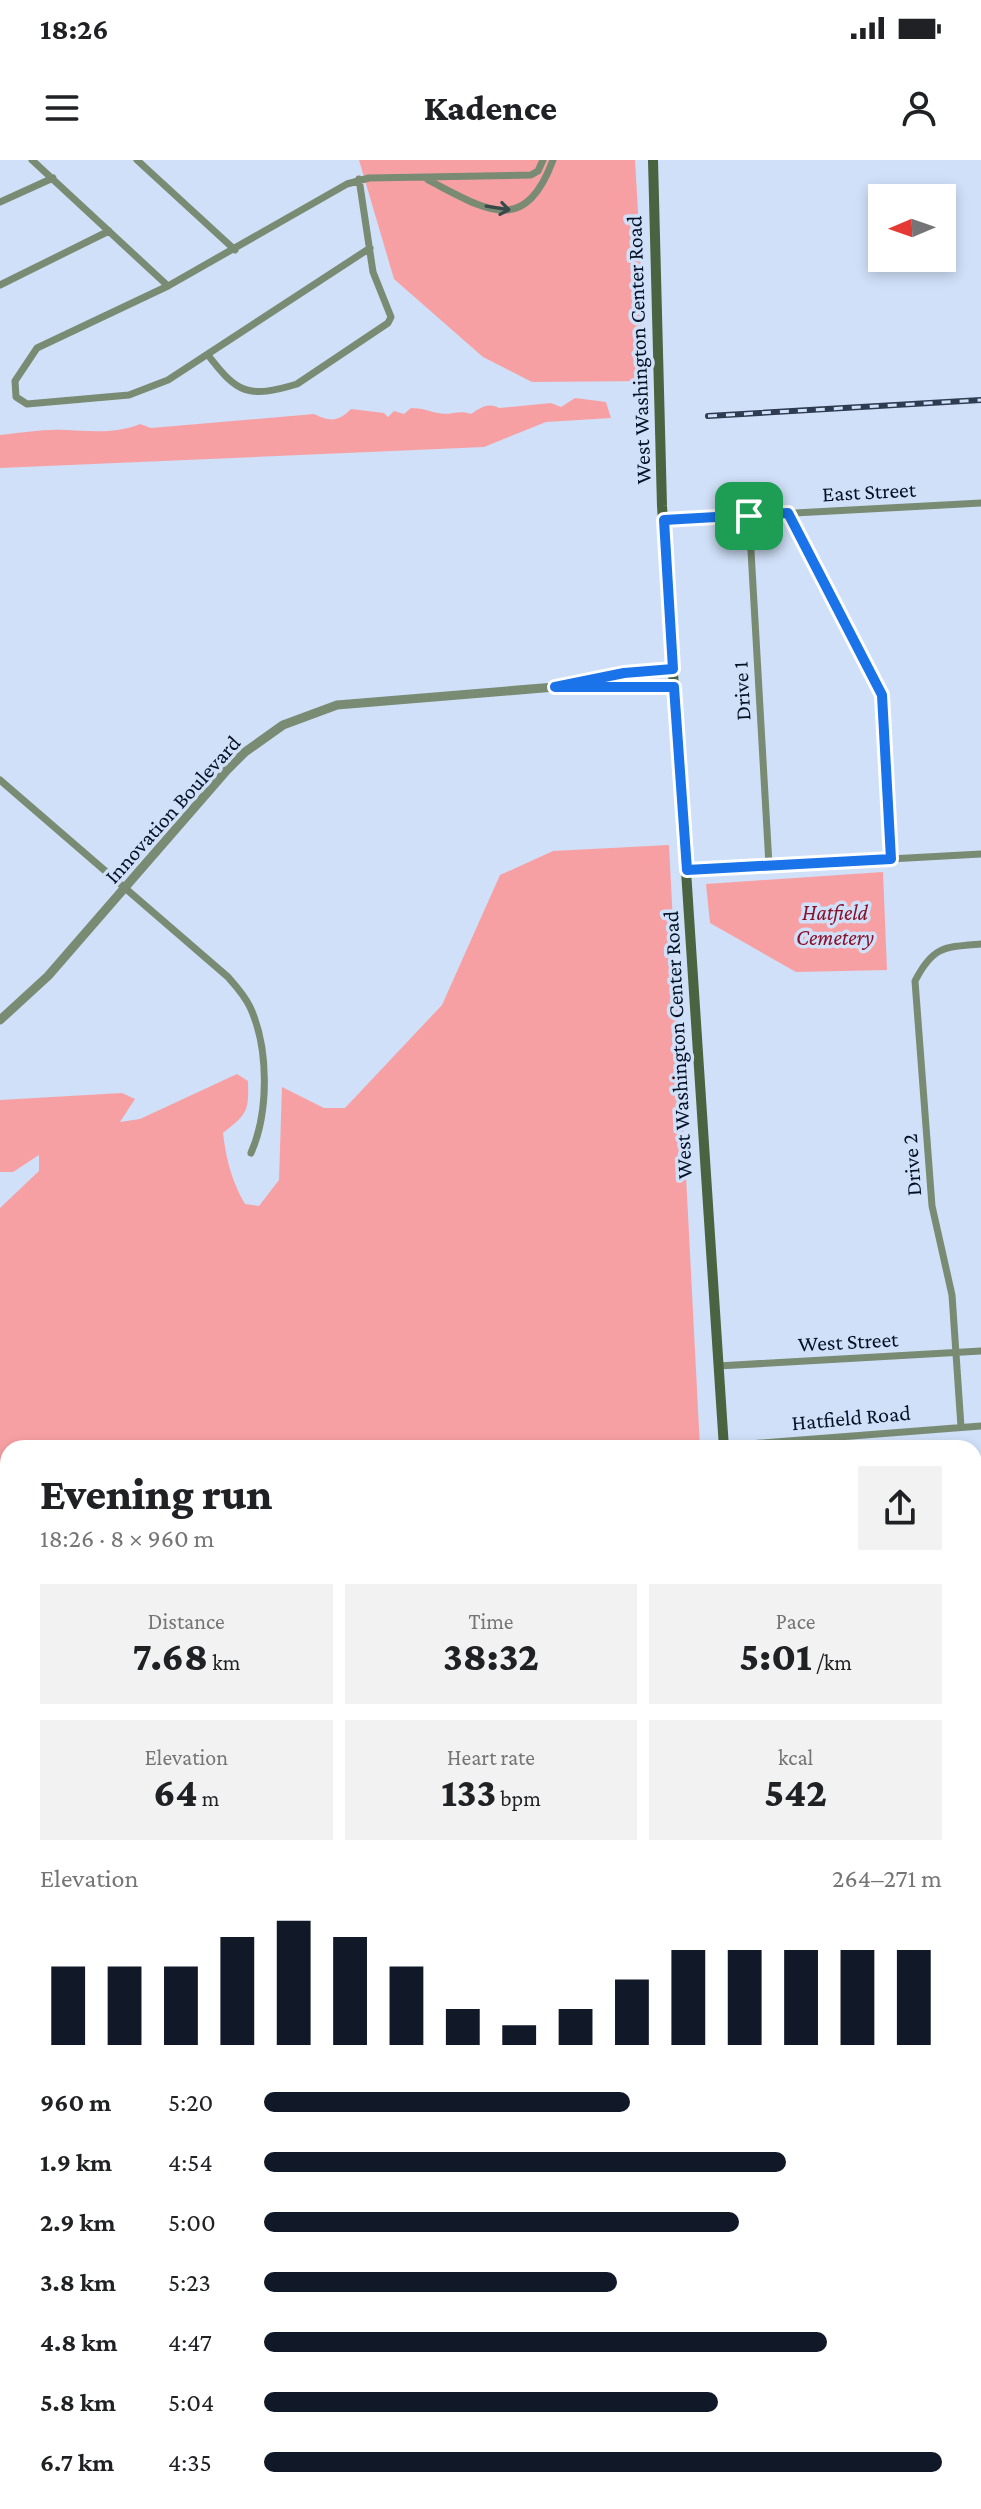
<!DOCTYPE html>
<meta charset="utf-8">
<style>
body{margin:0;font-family:"Crimson Pro",serif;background:#f2f2f2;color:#202124;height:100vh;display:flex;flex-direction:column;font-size:30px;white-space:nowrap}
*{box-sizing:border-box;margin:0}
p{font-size:26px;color:#757577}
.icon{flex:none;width:44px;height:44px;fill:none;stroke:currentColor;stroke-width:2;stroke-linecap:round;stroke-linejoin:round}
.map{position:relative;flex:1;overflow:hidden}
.panel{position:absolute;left:0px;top:1280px;width:982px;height:1070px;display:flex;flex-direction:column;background:#fff;border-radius:24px 24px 0 0;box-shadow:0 4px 12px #0003}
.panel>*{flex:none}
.needle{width:52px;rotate:268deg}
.fabs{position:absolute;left:868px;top:24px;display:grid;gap:16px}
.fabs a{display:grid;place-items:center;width:88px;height:88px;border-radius:0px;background:#fff;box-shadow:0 4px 12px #0003;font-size:40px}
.pin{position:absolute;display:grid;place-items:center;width:68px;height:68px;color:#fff;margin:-34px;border-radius:16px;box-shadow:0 4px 12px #0006}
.round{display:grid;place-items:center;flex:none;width:84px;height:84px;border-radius:0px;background:#f2f2f2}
.head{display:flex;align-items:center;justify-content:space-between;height:136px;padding:0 40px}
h1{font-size:44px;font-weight:800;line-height:60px}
.figures{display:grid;grid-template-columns:repeat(3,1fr);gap:12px;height:136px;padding:8px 40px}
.figures div{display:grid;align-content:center;border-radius:0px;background:#f2f2f2;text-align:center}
.figures b{font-size:40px;font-weight:800}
.figures small{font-size:22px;font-weight:400}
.figures p{font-size:22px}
.chart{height:224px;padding:16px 40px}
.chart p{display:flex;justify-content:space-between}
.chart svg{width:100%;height:144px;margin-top:8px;stroke:#111827;stroke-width:6}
ul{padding:0 40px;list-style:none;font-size:26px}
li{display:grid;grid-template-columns:128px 96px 1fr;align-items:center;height:60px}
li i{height:20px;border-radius:10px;background:#111827}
.status{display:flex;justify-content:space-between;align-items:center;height:56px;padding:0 40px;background:#fff;direction:ltr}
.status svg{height:22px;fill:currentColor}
header{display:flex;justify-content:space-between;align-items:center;height:104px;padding:0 40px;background:#fff;font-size:36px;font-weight:800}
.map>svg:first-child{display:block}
.green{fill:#f7a0a3}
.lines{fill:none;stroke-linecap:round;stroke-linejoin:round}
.minor{stroke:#798b73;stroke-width:7}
.tertiary{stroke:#798b73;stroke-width:9}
.secondary{stroke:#4a6340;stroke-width:10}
.rail-casing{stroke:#2e3b50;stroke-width:6}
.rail{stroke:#d0e0f8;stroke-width:3;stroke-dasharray:9;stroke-linecap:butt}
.oneway{stroke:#394849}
.route-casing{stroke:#fff;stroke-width:16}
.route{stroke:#1a73e8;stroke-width:10}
.labels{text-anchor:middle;stroke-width:7;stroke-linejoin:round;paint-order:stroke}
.street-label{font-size:22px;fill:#051226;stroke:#d0e0f8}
.park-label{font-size:22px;font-style:italic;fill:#871129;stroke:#d0e0f8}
</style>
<div class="status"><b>18:26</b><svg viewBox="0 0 49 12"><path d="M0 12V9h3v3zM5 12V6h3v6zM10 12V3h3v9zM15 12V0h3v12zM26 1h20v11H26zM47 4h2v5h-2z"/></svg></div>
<header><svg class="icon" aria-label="menu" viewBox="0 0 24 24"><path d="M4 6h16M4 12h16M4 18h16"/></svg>Kadence<svg class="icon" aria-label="person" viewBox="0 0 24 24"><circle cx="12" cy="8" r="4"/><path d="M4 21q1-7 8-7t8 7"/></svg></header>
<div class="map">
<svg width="981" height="2349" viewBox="0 0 981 2349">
<rect width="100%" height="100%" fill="#d0e0f8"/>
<!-- green -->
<path class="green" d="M359 0H635L648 221 532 222 483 197 394 119Z
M575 238 606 242 611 258 546 262 484 287 0 308V275C21 273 43 269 64 270 89 271 117 274 140 264L151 268 314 254C330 262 338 262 351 249L384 253 388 257 394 251 404 254 411 248C422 248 428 251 438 253 449 256 460 249 471 254 480 248 488 242 499 248L551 243 561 247Z
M669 685 700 1288H8V1321H0V1048L39 1011V995L13 1012H0V940L122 933 135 939 120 962 140 959 237 914 248 921C249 952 247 954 223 973 226 999 232 1022 245 1044L259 1046 279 1020 282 927 324 948H345L442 845 500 715 553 691Z
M883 712 887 810 796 812 710 763 706 724Z"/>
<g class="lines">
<!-- minor -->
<path class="minor" d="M32 0 168 126
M137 0 235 90
M428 20C485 49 524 78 553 0
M0 42 53 18
M370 88 168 220 129 235 27 244 16 237 15 221 37 188 168 126 347 24 369 18 531 15 538 11 543 0
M0 125 109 71
M208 195C237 233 248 239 297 224L388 163 391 157 373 112 359 19
M788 353 882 535 891 699
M749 356 769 705
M664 360 981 343
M0 620 228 817C236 826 245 836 250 847 269 888 269 952 251 993
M687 710 981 694
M718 1206 981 1191
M961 1267 952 1135 932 1046 915 821C933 786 944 787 981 784
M723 1286 981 1266
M0 1382H8
M974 1389H981
M974 1479 981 1478
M0 1488H8
M974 1570H981
M974 1660H981
M974 1751H981
M974 1976H981"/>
<!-- tertiary -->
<path class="tertiary" d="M570 524 624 513 673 509
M0 860 48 816 227 610 245 592 283 565 337 545 555 527H674"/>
<!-- secondary -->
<path class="secondary" d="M653 0 662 346 724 1288
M974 2324H981
M789 2342 790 2349
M128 2349 426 2342"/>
<defs>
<path id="rail" d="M708 256 981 240"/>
</defs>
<!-- rail casing -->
<use href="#rail" class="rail-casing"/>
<!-- rail -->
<use href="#rail" class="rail"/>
</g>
<!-- one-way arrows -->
<defs><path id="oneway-shaft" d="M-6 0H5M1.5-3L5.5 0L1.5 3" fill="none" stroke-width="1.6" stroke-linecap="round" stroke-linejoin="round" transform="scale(2)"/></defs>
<use class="oneway" href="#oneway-shaft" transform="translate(498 48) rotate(9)"/>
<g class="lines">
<defs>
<path id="route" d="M788 353 882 535 891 699 687 710 674 527H555L624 513 673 509 664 360Z"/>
</defs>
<!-- route casing -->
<use href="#route" class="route-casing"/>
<!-- route -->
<use href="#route" class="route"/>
</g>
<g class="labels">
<!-- street labels -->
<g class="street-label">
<text transform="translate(638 190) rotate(-92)" y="8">West Washington Center Road</text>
<text transform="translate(869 331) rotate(-3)" y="8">East Street</text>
<text transform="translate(741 531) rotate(-93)" y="8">Drive 1</text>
<text transform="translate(172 649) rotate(-48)" y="8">Innovation Boulevard</text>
<text transform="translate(677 885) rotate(-93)" y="8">West Washington Center Road</text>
<text transform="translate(911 1005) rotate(-94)" y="8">Drive 2</text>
<text transform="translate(848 1181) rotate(-3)" y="8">West Street</text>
<text transform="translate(851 1257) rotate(-5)" y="8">Hatfield Road</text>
</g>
<!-- park labels -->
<g class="park-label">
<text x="835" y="760">Hatfield<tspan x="835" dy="25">Cemetery</tspan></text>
</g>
</g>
</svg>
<div class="fabs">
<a><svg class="needle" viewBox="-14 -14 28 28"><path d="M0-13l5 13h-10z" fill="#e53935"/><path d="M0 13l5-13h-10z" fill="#757577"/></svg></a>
</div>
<div class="pin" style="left:749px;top:356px;background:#1e9e55"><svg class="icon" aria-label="arrive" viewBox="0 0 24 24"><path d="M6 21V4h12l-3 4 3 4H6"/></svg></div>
<section class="panel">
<div class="head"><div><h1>Evening run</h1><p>18:26 · 8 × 960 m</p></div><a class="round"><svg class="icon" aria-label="share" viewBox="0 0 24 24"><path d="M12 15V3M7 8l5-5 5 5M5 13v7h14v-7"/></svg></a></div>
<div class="figures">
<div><p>Distance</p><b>7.68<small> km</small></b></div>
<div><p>Time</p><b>38:32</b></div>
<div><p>Pace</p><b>5:01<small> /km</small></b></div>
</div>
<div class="figures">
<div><p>Elevation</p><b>64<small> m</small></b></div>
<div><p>Heart rate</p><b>133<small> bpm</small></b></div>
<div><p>kcal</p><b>542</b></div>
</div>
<div class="chart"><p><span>Elevation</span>264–271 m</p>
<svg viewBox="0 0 160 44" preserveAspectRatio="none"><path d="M5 44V20M15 44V20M25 44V20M35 44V11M45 44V6M55 44V11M65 44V20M75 44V33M85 44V38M95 44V33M105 44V24M115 44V15M125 44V15M135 44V15M145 44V15M155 44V15"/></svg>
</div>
<ul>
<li><b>960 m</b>5:20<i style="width:54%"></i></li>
<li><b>1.9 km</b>4:54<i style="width:77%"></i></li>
<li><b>2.9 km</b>5:00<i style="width:70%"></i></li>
<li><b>3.8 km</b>5:23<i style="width:52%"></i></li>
<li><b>4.8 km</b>4:47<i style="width:83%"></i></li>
<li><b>5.8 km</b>5:04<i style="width:67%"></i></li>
<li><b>6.7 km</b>4:35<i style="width:100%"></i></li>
</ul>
</section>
</div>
